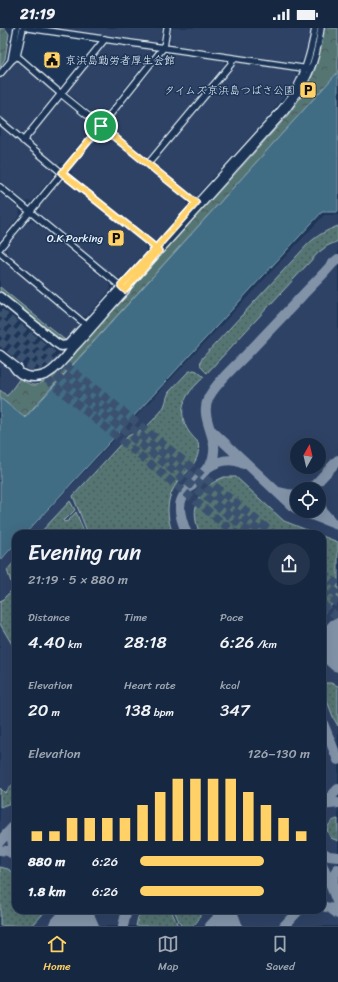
<!DOCTYPE html>
<meta charset="utf-8">
<style>
body{margin:0;font-family:Sriracha,"Klee One",sans-serif;background:#23344c;color:#f1f3f6;height:100vh;display:flex;flex-direction:column;font-size:15px;white-space:nowrap}
*{box-sizing:border-box;margin:0}
p{font-size:13px;color:#9ea6b1}
.icon{flex:none;width:22px;height:22px;fill:none;stroke:currentColor;stroke-width:2;stroke-linecap:round;stroke-linejoin:round}
.map{position:relative;flex:1;overflow:hidden}
.panel{position:absolute;left:12px;top:502px;width:314px;height:384px;display:flex;flex-direction:column;background:#162841;border-radius:12px;box-shadow:0 4px 16px #0002,0 0 0 1px #35445a}
.panel>*{flex:none}
.needle{width:26px;rotate:8deg}
.fabs{position:absolute;left:290px;top:410px;display:grid;gap:8px}
.fabs a{display:grid;place-items:center;width:36px;height:36px;border-radius:50%;background:#162841;box-shadow:0 4px 16px #0002,0 0 0 1px #35445a;font-size:20px}
.pin{position:absolute;display:grid;place-items:center;width:34px;height:34px;color:#fff;margin:-17px;border:2px solid #fff;border-radius:50%;box-shadow:0 1px 4px #0007}
.round{display:grid;place-items:center;flex:none;width:42px;height:42px;border-radius:21px;background:#23344c}
.overview{display:flex;align-items:center;justify-content:space-between;height:68px;padding:0 16px}
h1{font-size:22px;font-weight:600;line-height:30px}
.metrics{display:grid;grid-template-columns:repeat(3,1fr);gap:6px;height:68px;padding:4px 16px}
.metrics div{display:grid;align-content:center}
.metrics b{font-size:17px;font-weight:600}
.metrics small{font-size:11px;font-weight:400}
.metrics p{font-size:11px}
.chart{height:112px;padding:8px 16px}
.chart p{display:flex;justify-content:space-between}
.chart svg{width:100%;height:72px;margin-top:4px;stroke:#ffd166;stroke-width:6}
ul{padding:0 16px;list-style:none;font-size:13px}
li{display:grid;grid-template-columns:64px 48px 1fr;align-items:center;height:30px}
li i{height:10px;border-radius:5px;background:#ffd166}
.status{display:flex;justify-content:space-between;align-items:center;height:28px;padding:0 20px;background:#162841;direction:ltr}
.status svg{height:11px;fill:currentColor}
.tab-bar{display:flex;justify-content:space-around;align-items:center;height:56px;border-top:1px solid #35445a;background:#162841;font-size:11px;color:#9ea6b1}
.tab-bar a{display:grid;justify-items:center;gap:2px}
.tab-bar .current{color:#ffd166}
.map>svg:first-child{display:block}
.built{fill:#2d4265;fill-rule:evenodd}
.grass{fill:url(#grass-dots);stroke:#9eb2b6}
.park{fill:url(#park-crowns);stroke:#9eb2b6}
.water{fill:#406c84;stroke:#83a1b2}
.lines{fill:none;stroke-linecap:round;stroke-linejoin:round}
.taxiway{stroke:#8293a8;stroke-width:10}
.runway{stroke:#8293a8;stroke-width:24}
.highway-tunnel{stroke:#3b516f;stroke-width:8;stroke-dasharray:8 4;stroke-linecap:butt}
.minor-casing{stroke:#e8f1f8;stroke-width:8}
.highway-casing{stroke:#e8f1f8;stroke-width:11}
.minor{stroke:#1d3557;stroke-width:5.5}
.highway{stroke:#1d3557;stroke-width:8}
.route-casing{stroke:#fff;stroke-width:8}
.route{stroke:#ffd166;stroke-width:5}
.labels{text-anchor:middle;stroke-width:3;stroke-linejoin:round;paint-order:stroke}
.poi-label{font-size:11px;fill:#e8f1f8;stroke:#1d3557;text-anchor:end}
</style>
<div class="status"><b>21:19</b><svg viewBox="0 0 49 12"><path d="M0 12V9h3v3zM5 12V6h3v6zM10 12V3h3v9zM15 12V0h3v12zM26 1h20v11H26zM47 4h2v5h-2z"/></svg></div>
<div class="map">
<svg width="338" height="898" viewBox="0 0 338 898">
<defs>
<pattern id="grass-dots" width="8" height="8" patternUnits="userSpaceOnUse"><rect width="8" height="8" fill="#547473"/><path d="M2 2h.1M6 6h.1" fill="none" stroke="#4c5c5c" stroke-width="1.8" stroke-linecap="round"/></pattern>
<pattern id="park-crowns" width="20" height="18" patternUnits="userSpaceOnUse"><rect width="20" height="18" fill="#547473"/><path d="M2 6a3 3 0 1 1 6 0M12 15a3 3 0 1 1 6 0" fill="none" stroke="#4c5c5c"/></pattern>
</defs>
<rect width="100%" height="100%" fill="#1d3557"/>
<filter id="ink" filterUnits="userSpaceOnUse"><feTurbulence type="fractalNoise" baseFrequency=".025" numOctaves="2"/><feDisplacementMap in="SourceGraphic" scale="8" xChannelSelector="R" yChannelSelector="G"/><feConvolveMatrix kernelMatrix="1 2 1 2 8 2 1 2 1" color-interpolation-filters="sRGB"/></filter>
<g filter="url(#ink)">
<!-- built -->
<path class="built" d="M58 0H162L160 11 156 14Z
M172 0H310L308 14 303 31 298 35 174 17 170 12Z
M110 15 150 21 151 27 103 88H96L69 66V61L104 17Z
M171 24 223 31 225 36 150 129H144L110 100V93L165 26Z
M240 34 293 42 297 48 290 60 278 76 267 90 197 167 191 168 156 138V133L235 35Z
M13 35H19L53 62 54 67 25 104H19L0 89V51Z
M65 72 91 93 92 100 64 135 57 136 30 114V108L60 73Z
M0 97 53 141V148L32 173 25 174 0 153Z
M105 105 186 172 187 178 157 212 150 213 72 147 71 141 99 106Z
M67 152 145 217 146 224 122 249 116 250 40 186 39 179 60 153Z
M0 165 19 181 20 187 0 212Z
M324 187H338V898H0V534L16 517V882H322V506H26ZM297 417H319V439H297ZM297 461H319V483H297Z
M33 193 110 256 111 261 87 288H81L8 227 6 220 27 194Z
M0 232H1L77 293V299L67 311H64L0 258Z
M0 334 20 350 7 368 0 362Z"/>
<!-- grass -->
<path class="grass" d="M338 198V213L327 218 318 225 207 345C201 340 198 336 203 329L308 216C318 207 325 203 338 198Z
M194 342 197 343 204 349C198 355 191 361 187 368 180 380 182 394 189 404 192 408 195 411 198 414 202 435 185 443 175 458 165 474 167 490 173 506H88L73 468 128 408C132 405 138 405 142 402 148 398 157 388 162 382 166 377 166 370 169 364L187 345 190 343Z
M224 449H236L284 493 317 506H200C189 480 197 460 224 449Z
M70 473 75 482 67 490 63 492 64 494 68 493 76 484 85 506H39Z
M322 508 338 514V570L322 587Z
M16 532V569L7 542Z
M11 563 16 576V623L0 596V574Z
M322 655H331L338 658V698L334 691 322 660Z
M16 753V771L8 776 0 779V760L5 765Z
M338 791V813L331 810 327 803C328 797 331 792 338 791Z
M0 839 8 841 16 846V882H45L42 887 32 898H0Z
M145 882H171L178 898H136L138 889Z
M174 882H200C201 889 198 893 193 898H181Z"/>
<!-- park -->
<path class="park" d="M0 0H5L9 6 5 31 0 39Z
M323 0H338V44L25 389 0 370V362L7 368 20 350C24 353 29 357 34 357 46 358 67 330 76 321L64 311 57 312 0 265V259L76 321 282 94C295 78 308 61 315 41 320 28 321 13 323 0Z"/>
<!-- water -->
<path class="water" d="M338 44V184H322L25 506H16V515L0 533V370L25 390Z"/>
<g class="lines">
<!-- taxiway -->
<path class="taxiway" d="M212 403 292 478 297 481
M207 440C219 432 231 429 244 436
M311 461 338 432
M278 464 287 466 297 467
M319 474 323 484 331 493
M301 483 338 497
M187 506C174 475 179 470 201 447 205 443 209 439 212 433 221 411 199 392 208 371 214 357 235 338 246 327 264 308 282 289 301 269 311 258 322 248 332 236L338 231
M338 602C331 615 331 627 338 639
M322 614 332 608
M322 626 335 638
M322 693 338 732
M322 777 338 775
M322 778 338 761
M16 796C11 806 11 816 16 826
M0 813 13 799
M0 822 8 823 16 828
M322 824 329 828 338 829
M322 836 338 876
M333 861V851L337 841
M322 878 330 880 338 886
M75 882 92 898
M89 882 90 889 94 898
M230 882 229 890 230 898
M59 898 62 890V882
M67 898 75 896 88 898
M123 898 127 882
M210 898 225 882
M284 898 299 882"/>
<!-- runway -->
<path class="runway" d="M322 620 338 602
M224 882 230 898
M62 898 77 882"/>
<!-- highway-tunnel -->
<path class="highway-tunnel" d="M0 284 274 506
M0 294 263 506
M0 303 252 506
M0 313 236 506
M322 544 338 557
M322 554 338 567
M322 563 338 576
M322 576 338 589"/>
<defs>
<path id="minor" d="M28 0 309 41
M17 28 23 0
M11 33 17 0
M0 46 11 33 17 28 61 66 196 175
M0 93 62 145 158 222
M23 113 105 11
M148 136 231 36 233 30
M0 159 125 262 284 85C294 72 304 58 310 43 316 30 319 14 321 0
M0 220 101 98 164 19 167 0
M0 225 86 297 278 85C283 79 288 73 292 67 305 47 311 24 315 0"/>
<path id="highway" d="M0 269 55 314 61 318 68 317 86 297
M0 327 18 341
M14 339C21 350 36 351 47 346 56 341 67 328 73 320 91 301 107 281 125 262"/>
</defs>
<!-- minor casing -->
<use href="#minor" class="minor-casing"/>
<!-- highway casing -->
<use href="#highway" class="highway-casing"/>
<!-- minor -->
<use href="#minor" class="minor"/>
<!-- highway -->
<use href="#highway" class="highway"/>
</g>
</g>
<g class="lines" filter="url(#ink)">
<defs>
<path id="route" d="M101 98 62 145 156 220 121 258 125 262 159 223 156 220 196 175 101 98"/>
</defs>
<!-- route casing -->
<use href="#route" class="route-casing"/>
<!-- route -->
<use href="#route" class="route"/>
</g>
<!-- icons -->
<defs>
<symbol id="civic-square" viewBox="-11 -11 22 22"><rect x="-9" y="-9" width="18" height="18" rx="4" fill="#ffd166" stroke="#1d3557"/><path d="M-.6-6.5H3V-4.5H.6V-3L4-1V1h2V6H-6V1h2V-1L-.6-3ZM-1.2 2.5V6h2.4V2.5Z" fill="#111"/></symbol>
<symbol id="parking-square" viewBox="-11 -11 22 22"><rect x="-9" y="-9" width="18" height="18" rx="4" fill="#ffd166" stroke="#1d3557"/><path d="M-3.5-5.5H1a3.5 3.5 0 0 1 0 7H-1V5.5H-3.5ZM-1-3.4V-.6H.8a1.4 1.4 0 0 0 0-2.8Z" fill="#111"/></symbol>
</defs>
<g fill-rule="evenodd">
<use href="#civic-square" x="42" y="22" width="20" height="20"/>
<use href="#parking-square" x="298" y="52" width="20" height="20"/>
<use href="#parking-square" x="106" y="200" width="20" height="20"/>
</g>
<g class="labels">
<!-- poi labels -->
<g class="poi-label">
<text x="65" y="36" text-anchor="start">京浜島勤労者厚生会館</text>
<text x="295" y="66">タイムズ京浜島つばさ公園</text>
<text x="103" y="214">O.K Parking</text>
</g>
</g>
</svg>
<div class="fabs">
<a><svg class="needle" viewBox="-14 -14 28 28"><path d="M0-13l5 13h-10z" fill="#e53935"/><path d="M0 13l5-13h-10z" fill="#9ea6b1"/></svg></a>
<a><svg class="icon" aria-label="locate" viewBox="0 0 24 24"><circle cx="12" cy="12" r="6"/><path d="M12 2v4M12 18v4M2 12h4M18 12h4"/></svg></a>
</div>
<div class="pin" style="left:101px;top:98px;background:#1e9e55"><svg class="icon" aria-label="arrive" viewBox="0 0 24 24"><path d="M6 21V4h12l-3 4 3 4H6"/></svg></div>
<section class="panel">
<div class="overview"><div><h1>Evening run</h1><p>21:19 · 5 × 880 m</p></div><a class="round"><svg class="icon" aria-label="share" viewBox="0 0 24 24"><path d="M12 15V3M7 8l5-5 5 5M5 13v7h14v-7"/></svg></a></div>
<div class="metrics">
<div><p>Distance</p><b>4.40<small> km</small></b></div>
<div><p>Time</p><b>28:18</b></div>
<div><p>Pace</p><b>6:26<small> /km</small></b></div>
</div>
<div class="metrics">
<div><p>Elevation</p><b>20<small> m</small></b></div>
<div><p>Heart rate</p><b>138<small> bpm</small></b></div>
<div><p>kcal</p><b>347</b></div>
</div>
<div class="chart"><p><span>Elevation</span>126–130 m</p>
<svg viewBox="0 0 160 44" preserveAspectRatio="none"><path d="M5 44V38M15 44V38M25 44V30M35 44V30M45 44V30M55 44V30M65 44V22M75 44V14M85 44V6M95 44V6M105 44V6M115 44V6M125 44V14M135 44V22M145 44V30M155 44V38"/></svg>
</div>
<ul>
<li><b>880 m</b>6:26<i style="width:73%"></i></li>
<li><b>1.8 km</b>6:26<i style="width:73%"></i></li>
</ul>
</section>
</div>
<nav class="tab-bar">
<a class="current"><svg class="icon" aria-label="home" viewBox="0 0 24 24"><path d="M3 11l9-7 9 7M6 9v11h12V9"/></svg>Home</a>
<a><svg class="icon" aria-label="map" viewBox="0 0 24 24"><path d="M3 6l6-2 6 2 6-2v14l-6 2-6-2-6 2zM9 4v14M15 6v14"/></svg>Map</a>
<a><svg class="icon" aria-label="saved" viewBox="0 0 24 24"><path d="M7 4h10v16l-5-4-5 4z"/></svg>Saved</a>
</nav>
